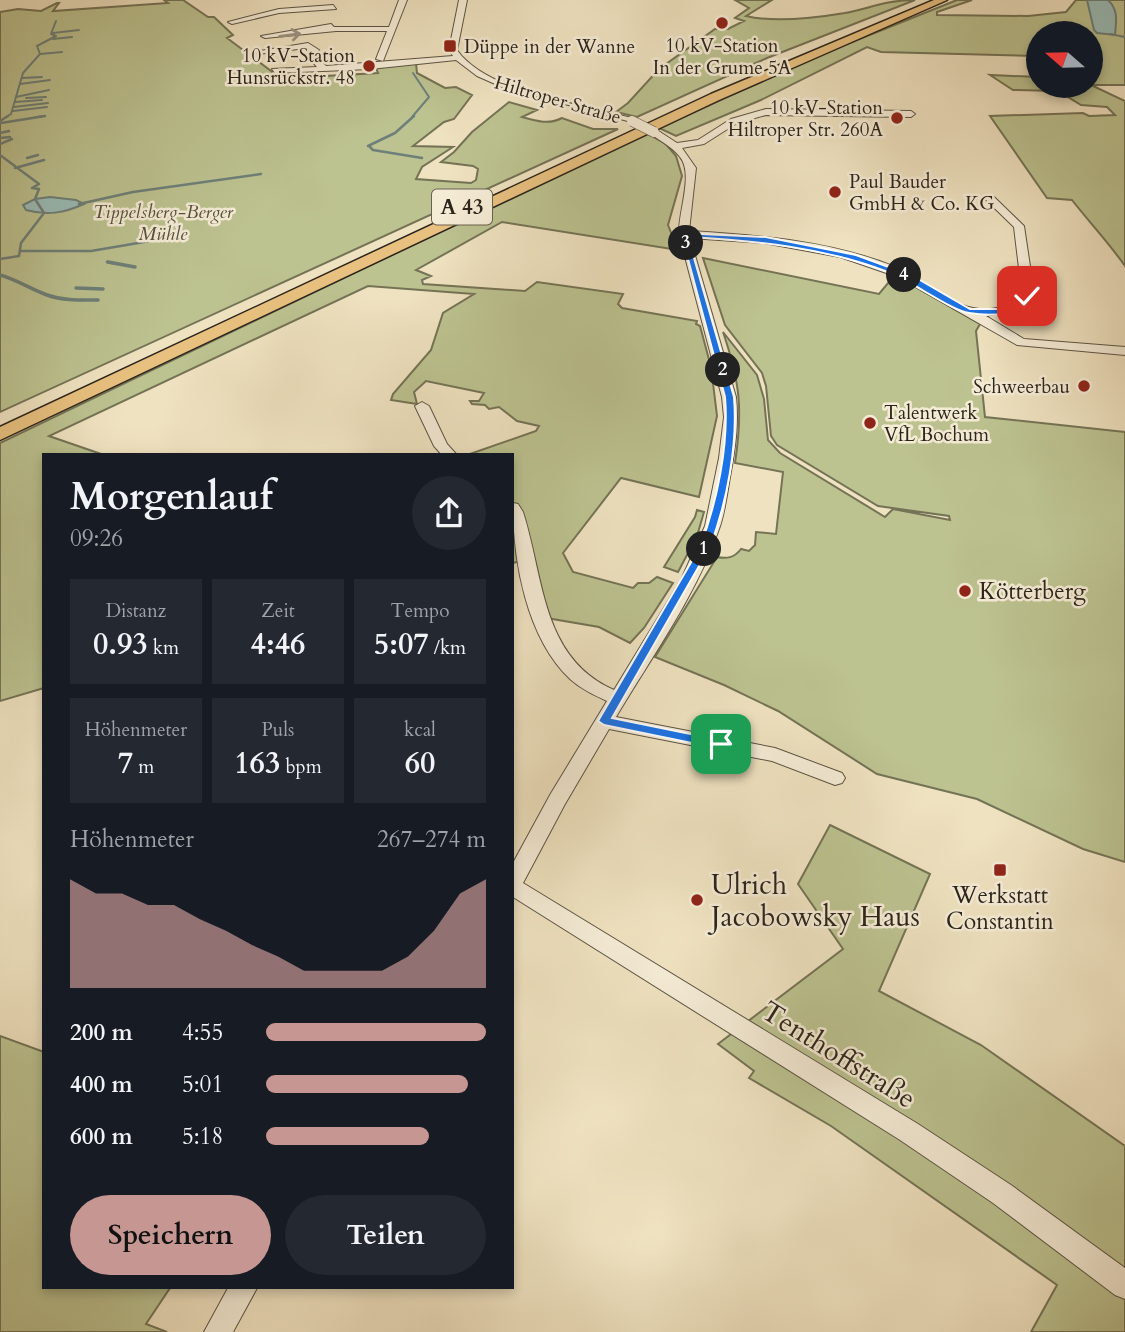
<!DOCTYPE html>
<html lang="de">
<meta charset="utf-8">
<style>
body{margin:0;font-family:Cardo,serif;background:#242831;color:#f1f3f6;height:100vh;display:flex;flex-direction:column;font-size:26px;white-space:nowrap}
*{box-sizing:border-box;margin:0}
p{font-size:23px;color:#9ea1a6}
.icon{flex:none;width:38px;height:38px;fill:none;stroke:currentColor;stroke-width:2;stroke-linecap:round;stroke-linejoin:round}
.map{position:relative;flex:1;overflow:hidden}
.details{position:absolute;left:42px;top:453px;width:472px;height:836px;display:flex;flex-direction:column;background:#171b24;border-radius:0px;box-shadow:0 4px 10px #0003}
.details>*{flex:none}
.needle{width:46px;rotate:290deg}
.controls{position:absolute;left:1026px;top:21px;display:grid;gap:14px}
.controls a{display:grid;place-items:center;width:77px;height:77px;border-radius:50%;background:#171b24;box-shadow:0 4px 10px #0003;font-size:35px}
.pin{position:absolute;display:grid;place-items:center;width:60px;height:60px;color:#fff;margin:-30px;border-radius:14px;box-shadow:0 4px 10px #0006}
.km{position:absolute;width:35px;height:35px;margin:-18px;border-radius:50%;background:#222;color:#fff;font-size:19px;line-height:35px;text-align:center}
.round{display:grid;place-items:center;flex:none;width:74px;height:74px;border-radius:37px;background:#242831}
.headline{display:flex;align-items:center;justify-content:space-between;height:119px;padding:0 28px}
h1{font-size:38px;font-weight:800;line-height:52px}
.metrics{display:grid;grid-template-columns:repeat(3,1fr);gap:10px;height:119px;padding:7px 28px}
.metrics div{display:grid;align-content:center;border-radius:0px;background:#242831;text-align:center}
.metrics b{font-size:30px;font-weight:800}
.metrics small{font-size:19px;font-weight:400}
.metrics p{font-size:19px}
.chart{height:196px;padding:14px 28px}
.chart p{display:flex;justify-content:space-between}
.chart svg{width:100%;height:126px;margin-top:7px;fill:#c59692;opacity:.7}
.button{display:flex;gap:14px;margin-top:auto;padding:14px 28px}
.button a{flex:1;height:80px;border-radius:42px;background:#c59692;color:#111;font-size:28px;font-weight:800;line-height:80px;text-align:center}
.button a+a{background:#242831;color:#f1f3f6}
ul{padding:0 28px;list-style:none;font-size:23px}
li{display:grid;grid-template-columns:112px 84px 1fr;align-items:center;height:52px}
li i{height:18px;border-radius:9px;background:#c59692}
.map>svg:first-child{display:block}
.green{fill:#bcc290;stroke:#747355;stroke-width:2}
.water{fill:#9bbdb8;stroke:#6e8079;stroke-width:2}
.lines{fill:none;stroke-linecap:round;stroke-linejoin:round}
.stream-far2{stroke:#6e8079;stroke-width:2}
.stream-far1{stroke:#6e8079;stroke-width:2.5}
.stream{stroke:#6e8079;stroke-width:3.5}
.minor-casing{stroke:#5c5444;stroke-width:2}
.highway-casing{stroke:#2b241a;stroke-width:3}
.minor{fill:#f5ecd6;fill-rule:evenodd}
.highway{fill:#e8c180;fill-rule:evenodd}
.minor-bridge-casing{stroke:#5c5444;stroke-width:11;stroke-linecap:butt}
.minor-bridge{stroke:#f5ecd6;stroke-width:10}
.oneway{stroke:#9a9281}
.route{fill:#1a73e8;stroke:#fff;stroke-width:2}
.poi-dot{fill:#8f2418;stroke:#f5ecd6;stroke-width:2.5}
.labels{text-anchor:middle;stroke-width:5;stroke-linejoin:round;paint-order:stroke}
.far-poi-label{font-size:19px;fill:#2b241a;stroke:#f5ecd6;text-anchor:start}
.far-street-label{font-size:19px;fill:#2b241a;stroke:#f5ecd6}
.far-park-label{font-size:19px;font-style:italic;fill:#56533d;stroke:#f5ecd6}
.shield{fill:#f5ecd6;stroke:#686052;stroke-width:2}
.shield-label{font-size:21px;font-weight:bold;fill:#2b241a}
.poi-label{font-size:23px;fill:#2b241a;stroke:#f5ecd6;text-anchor:start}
.near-poi-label{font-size:28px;fill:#2b241a;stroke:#f5ecd6;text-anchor:start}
.near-street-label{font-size:28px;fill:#2b241a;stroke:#f5ecd6}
</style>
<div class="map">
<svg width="1125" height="1332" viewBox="0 0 1125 1332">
<rect width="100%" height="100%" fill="#efe2c0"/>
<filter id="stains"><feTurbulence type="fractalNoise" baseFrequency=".00286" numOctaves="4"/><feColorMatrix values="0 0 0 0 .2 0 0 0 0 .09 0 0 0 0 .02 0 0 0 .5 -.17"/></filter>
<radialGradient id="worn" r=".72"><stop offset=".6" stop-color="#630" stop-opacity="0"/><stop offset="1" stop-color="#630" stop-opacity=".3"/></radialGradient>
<!-- green -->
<path class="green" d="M164 0H183L208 17H214L233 35 227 38 286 82 307 77 378 73 376 68 416 63 417 73 445 88 456 87 472 95 454 119 444 122 413 146 453 147 422 167 416 179 471 183 476 180 478 169 473 166 441 162 454 152 472 132 509 102 537 110 522 117C536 121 549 125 562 118L593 129H618L0 412V12L18 9 41 11 57 3H59L53 11 168 3Z
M735 0H772L746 16C775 23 815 18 845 13 870 8 888 0 915 0L767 58 637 117 616 112 628 103 659 69 715 29H728L744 21 735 18 749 8Z
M957 0H972L937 12V15L1028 16 1066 12 1076 0H1125V85H1091L1125 101V266C1109 243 1090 223 1072 200L1047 198 990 116 1083 113 1089 116 1115 115 1107 107 1081 105 1058 91 1013 90 990 75 1038 77V86H1090V33H1038V56L881 52 867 47 761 100 676 136 659 128 822 54Z
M646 133 665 143 676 156 682 176 668 225 678 250 502 222 416 270 431 276 422 280 423 284 525 291 537 282 623 294 618 304 622 308 697 321 696 324 700 326 711 367 717 416 699 497 621 478 563 553 573 572 633 588 638 583H649L657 577 673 583 644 628 630 643 599 627 541 617 521 561 513 563V509L516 507 513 504V455H467L536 431 539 426 517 421 499 407 489 409 485 405 472 404 470 401H479L484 393 426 381 414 392 417 404 391 400 393 394 431 350 443 313 474 294 368 286 49 436 104 455H44V688L0 701V443Z
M703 258 879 294 894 276 902 279 980 324 976 331 985 417 1125 432V862L1083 849 977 799 877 774 778 711 724 685 655 657 717 557C727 559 734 558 741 549L749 551 755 545 756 532 776 534 783 472 735 463C743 410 740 382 723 332L757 375 764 399 768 440 780 453 885 517 893 509 950 520 949 516 878 506 777 445 771 436 766 386 762 373 725 325Z
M697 510 704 512 697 536 678 572 664 567 695 517Z
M830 825 930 874 879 991 981 1045 1125 1146V1332H1031L1057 1285 831 1126 749 1078 754 1071 718 1044 843 949 798 884Z
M0 1036 44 1052V1288H170L146 1324 167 1332H0Z"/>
<!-- water -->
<path class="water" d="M1087 0H1108C1119 10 1116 22 1115 35L1097 33 1094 30Z
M50 197 76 200 84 204C64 213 47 216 26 210L23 205 35 199Z"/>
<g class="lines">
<!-- stream-far2 -->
<path class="stream-far2" d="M53 33 79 30
M1110 34 1125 37
M53 39 72 37
M40 54 62 52
M22 78 42 77
M20 84 50 80
M16 97 49 90
M26 98 46 97
M15 102 42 100
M14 107 48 103
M13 111 47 107
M6 117 11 114 23 73 40 54 37 46 56 36 51 34 56 21
M36 117 45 116
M412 117 429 97 413 73"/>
<!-- stream-far1 -->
<path class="stream-far1" d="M0 121 8 116
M1 123 45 116
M0 133 9 131
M0 138 10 137
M0 144 12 139
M368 146 395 133 414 116
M369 146 373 150 422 158
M0 155 39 184 32 188 39 189 35 199 44 213
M27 158 38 155
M15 168 44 160
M79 204 133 192 261 174
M20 251H91L150 241
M0 259 19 256 21 243 44 213
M107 262 117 264"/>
<!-- stream -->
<path class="stream" d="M108 262 135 267
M0 275C17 280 31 289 47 295 64 301 81 300 98 300
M76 288 103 289"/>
<defs>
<path id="minor" d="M399 0H407L383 61 376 59 387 31H336L265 38 261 36 331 24 334 27H389Z
M459 0H467L457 50C488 94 585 104 635 119V123L502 87 477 76 456 60 370 69 275 73 272 69 317 67 306 54 310 51 306 48 258 54 254 52 308 43 319 50 315 55 326 66 453 56 449 50Z
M333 5 336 9 279 13 232 24 228 22 279 9Z
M766 109 911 111 915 114 911 117 766 115 737 123 704 144 682 148 696 168 689 231C759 235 833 241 898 268 924 279 946 303 973 308 989 312 1006 307 1020 300L1022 293 1014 227 983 197 992 195 1024 226 1034 293 1029 305 1023 308 986 316 1024 339 1125 347V355L1017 345 898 277 840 257 764 243 690 238 736 397C739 424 735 450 730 477 727 494 725 513 719 529 697 594 651 658 616 717L775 748 842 773 845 778 842 783 835 785 772 761 609 729 565 804 523 883 918 1124 1011 1185 1125 1268V1299L1115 1295 993 1203 900 1140 513 897V863L550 795 607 701C594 695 581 689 570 679 526 637 513 560 513 503L518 504 523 512C544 577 541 658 614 690L681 580 705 526 719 458 724 417 722 397 679 234C678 212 694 174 680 157 672 146 659 141 649 132L657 130 677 143 698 140 731 119Z
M422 402 429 406 447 444 457 455H442L434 446 415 406Z
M228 1288H257L233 1332H204Z"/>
<path id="highway" d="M934 0H947L719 100 0 440V427L711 94Z"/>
</defs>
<!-- minor casing -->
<use href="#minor" class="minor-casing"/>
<!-- highway casing -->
<use href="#highway" class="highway-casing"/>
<!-- minor -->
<use href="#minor" class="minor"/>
<!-- highway -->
<use href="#highway" class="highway"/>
<defs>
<path id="minor-bridge" d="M632 121 654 132"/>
</defs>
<!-- minor-bridge casing -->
<use href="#minor-bridge" class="minor-bridge-casing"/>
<!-- minor-bridge -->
<use href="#minor-bridge" class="minor-bridge"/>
</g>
<!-- one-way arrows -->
<defs><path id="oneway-shaft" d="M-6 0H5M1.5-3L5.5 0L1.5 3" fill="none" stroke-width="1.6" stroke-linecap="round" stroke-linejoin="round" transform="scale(1.75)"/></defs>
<use class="oneway" href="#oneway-shaft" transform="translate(290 35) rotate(-7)"/>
<!-- route -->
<path class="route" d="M681 233 766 237 856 255 913 276 970 309H1000L1022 301 1025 294 1031 296C1024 317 988 316 969 313 952 311 910 280 888 272 823 247 757 241 688 237L734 397C738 445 727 502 710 547L612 718 725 741V747L721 749 604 725 598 721 700 547C717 502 729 445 725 397Z"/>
<!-- markers -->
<g class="poi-dot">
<circle cx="722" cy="23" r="7"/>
<rect x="443" y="39" width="14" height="14" rx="3.5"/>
<circle cx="369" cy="66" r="7"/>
<circle cx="897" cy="118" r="7"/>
<circle cx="835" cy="192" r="7"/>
<circle cx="1084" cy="386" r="7"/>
<circle cx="870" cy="423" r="7"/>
<circle cx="965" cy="591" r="7"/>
<rect x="993" y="863" width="14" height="14" rx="3.5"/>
<circle cx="697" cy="900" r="7"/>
</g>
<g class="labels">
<!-- far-poi labels -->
<g class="far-poi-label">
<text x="722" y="52" text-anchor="middle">10 kV-Station<tspan x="722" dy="22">In der Grume 5A</tspan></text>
<text x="464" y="53">Düppe in der Wanne</text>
<text x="355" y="62" text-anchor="end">10 kV-Station<tspan x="355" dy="22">Hunsrückstr. 48</tspan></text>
<text x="883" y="114" text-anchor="end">10 kV-Station<tspan x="883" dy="22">Hiltroper Str. 260A</tspan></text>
<text x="849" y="188">Paul Bauder<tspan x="849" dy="22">GmbH &amp; Co. KG</tspan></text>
<text x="1070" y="393" text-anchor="end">Schweerbau</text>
<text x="884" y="419">Talentwerk<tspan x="884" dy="22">VfL Bochum</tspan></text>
</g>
<!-- far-street labels -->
<g class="far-street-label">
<text transform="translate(558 99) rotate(16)" y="7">Hiltroper Straße</text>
</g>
<!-- far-park labels -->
<g class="far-park-label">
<text x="163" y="218">Tippelsberg-Berger<tspan x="163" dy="22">Mühle</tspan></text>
</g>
<!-- shield labels -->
<rect class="shield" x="432" y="189.5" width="60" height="35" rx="5"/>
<g class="shield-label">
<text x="462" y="214">A 43</text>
</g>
<!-- poi labels -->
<g class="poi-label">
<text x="979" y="599">Kötterberg</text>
<text x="1000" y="903" text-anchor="middle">Werkstatt<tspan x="1000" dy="26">Constantin</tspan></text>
</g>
<!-- near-poi labels -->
<g class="near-poi-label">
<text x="711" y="894">Ulrich<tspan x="711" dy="32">Jacobowsky Haus</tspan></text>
</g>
<!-- near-street labels -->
<g class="near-street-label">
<text transform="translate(839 1054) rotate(32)" y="10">Tenthoffstraße</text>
</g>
</g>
<rect width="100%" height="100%" filter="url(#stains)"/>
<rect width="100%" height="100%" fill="url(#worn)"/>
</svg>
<div class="controls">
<a><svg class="needle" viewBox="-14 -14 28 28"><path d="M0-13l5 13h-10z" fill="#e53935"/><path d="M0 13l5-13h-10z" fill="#9ea1a6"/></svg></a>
</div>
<div class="pin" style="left:721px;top:744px;background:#1e9e55"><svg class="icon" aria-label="arrive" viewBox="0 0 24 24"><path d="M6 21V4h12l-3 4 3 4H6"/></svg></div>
<div class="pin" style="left:1027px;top:296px;background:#d93025"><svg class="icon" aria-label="check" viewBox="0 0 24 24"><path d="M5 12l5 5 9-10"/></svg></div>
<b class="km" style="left:704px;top:549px">1</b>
<b class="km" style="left:723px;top:370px">2</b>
<b class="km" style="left:686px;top:243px">3</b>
<b class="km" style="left:904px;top:275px">4</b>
<section class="details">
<div class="headline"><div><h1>Morgenlauf</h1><p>09:26</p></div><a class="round"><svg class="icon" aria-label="share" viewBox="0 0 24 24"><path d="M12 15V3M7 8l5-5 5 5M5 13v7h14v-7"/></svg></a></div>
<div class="metrics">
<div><p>Distanz</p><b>0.93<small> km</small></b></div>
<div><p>Zeit</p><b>4:46</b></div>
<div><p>Tempo</p><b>5:07<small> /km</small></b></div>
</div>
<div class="metrics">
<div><p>Höhenmeter</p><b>7<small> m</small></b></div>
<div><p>Puls</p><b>163<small> bpm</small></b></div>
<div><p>kcal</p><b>60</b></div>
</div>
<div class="chart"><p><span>Höhenmeter</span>267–274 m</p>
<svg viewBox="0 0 160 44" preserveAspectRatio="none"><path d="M0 44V6L10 11L20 11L30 15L40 15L50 20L60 24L70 29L80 33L90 38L100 38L110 38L120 38L130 33L140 24L150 11L160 6V44z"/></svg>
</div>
<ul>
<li><b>200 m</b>4:55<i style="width:100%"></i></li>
<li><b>400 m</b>5:01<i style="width:92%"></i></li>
<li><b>600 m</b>5:18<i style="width:74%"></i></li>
</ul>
<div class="button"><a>Speichern</a><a>Teilen</a></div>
</section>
</div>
